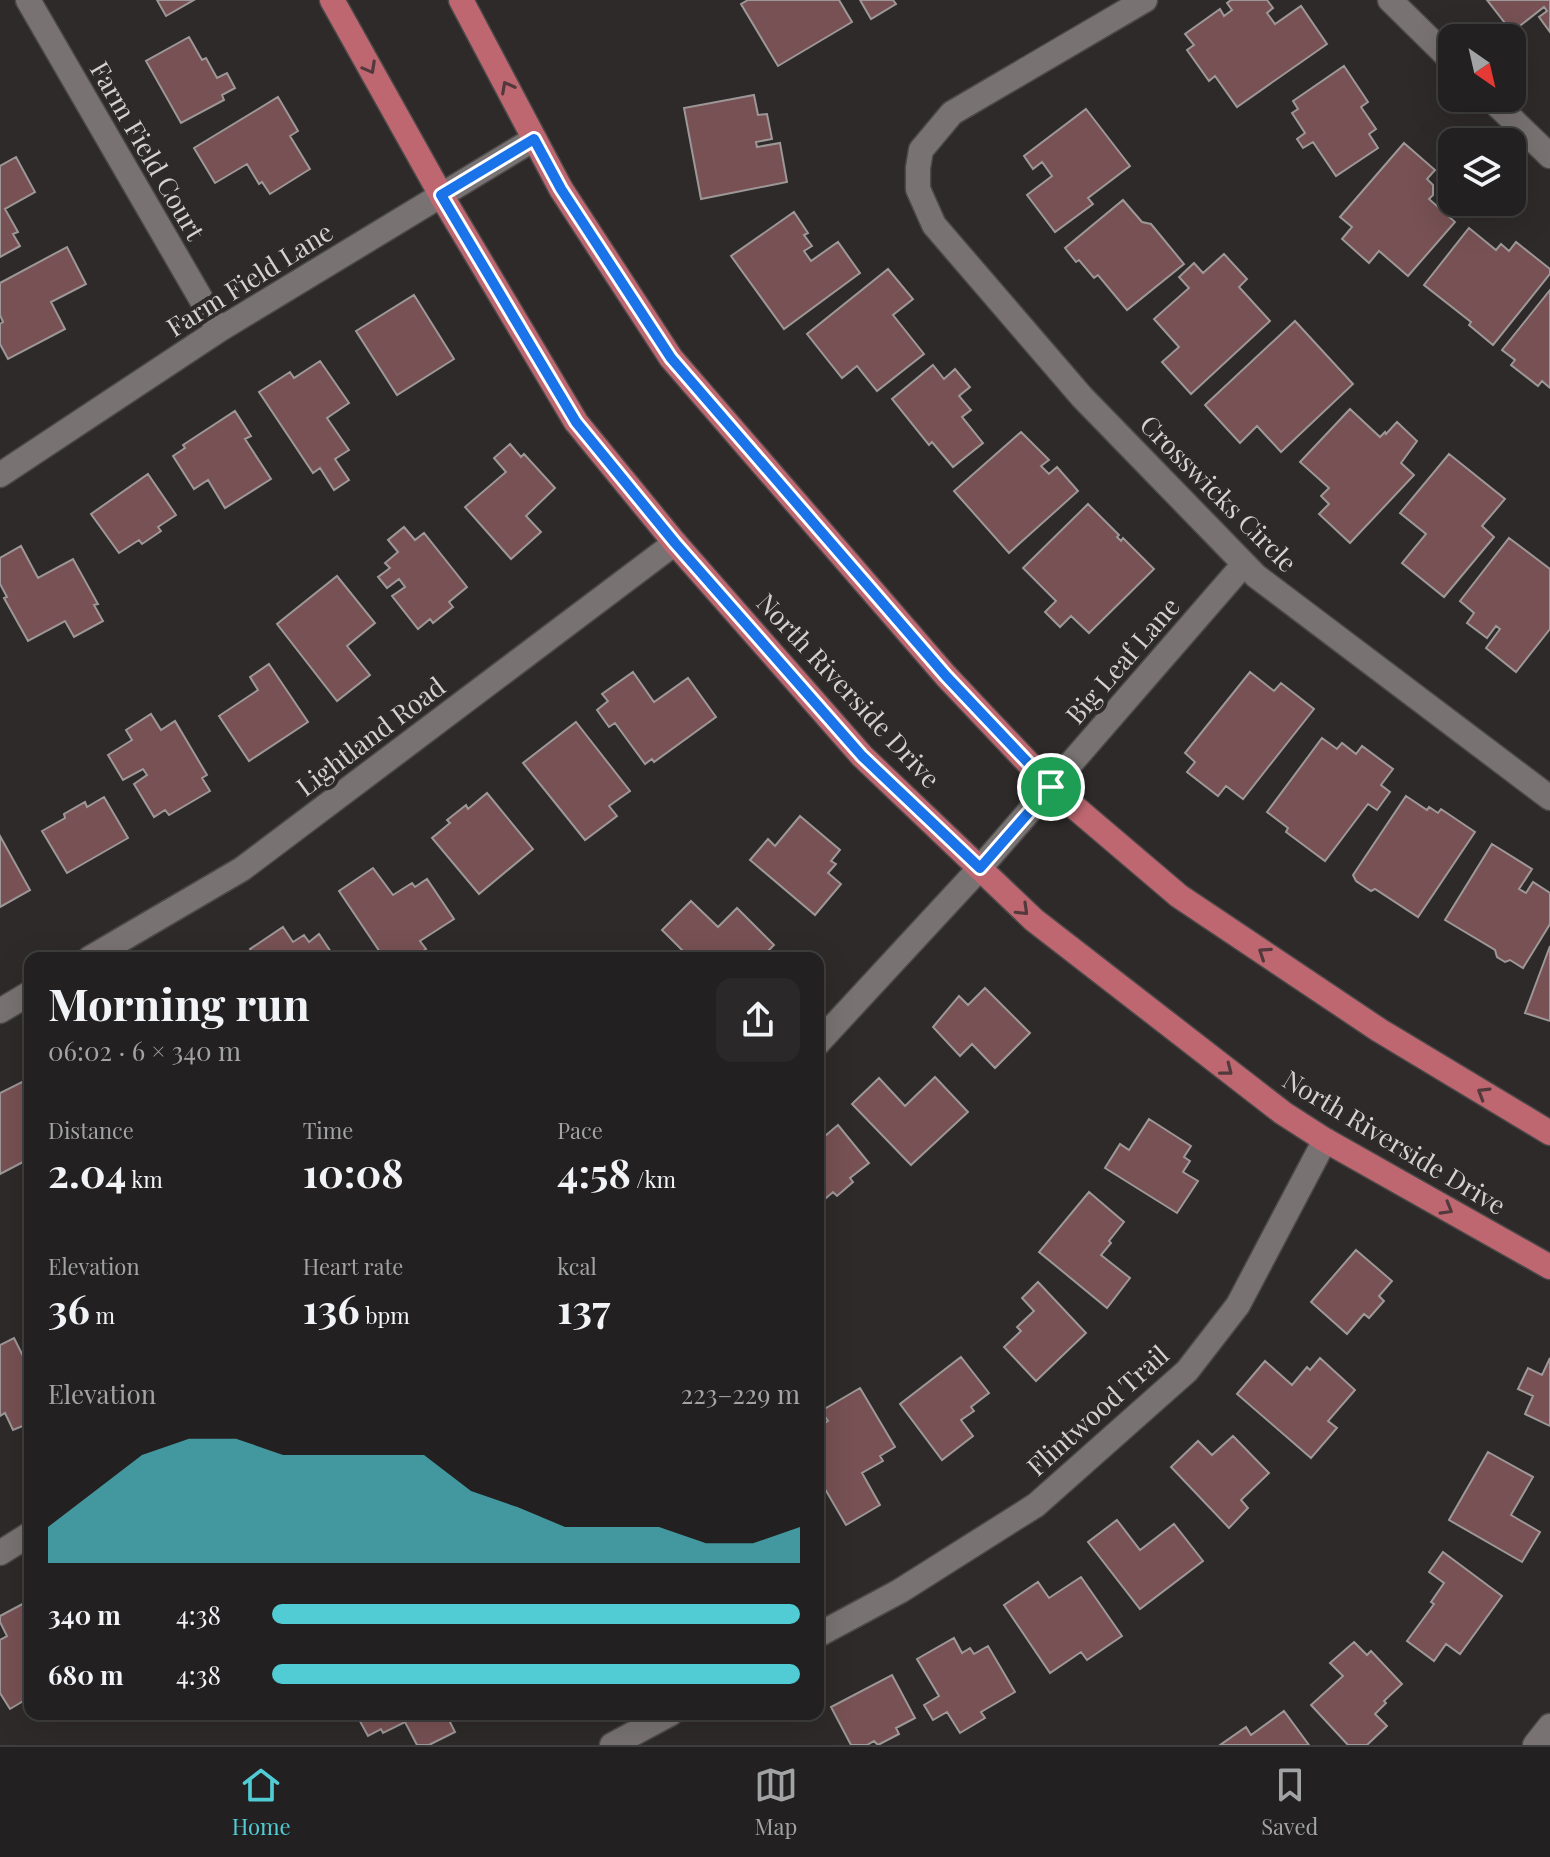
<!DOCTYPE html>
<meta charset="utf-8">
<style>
body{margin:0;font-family:"Playfair Display",serif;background:#2a2829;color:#f1f3f6;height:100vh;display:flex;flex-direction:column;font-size:30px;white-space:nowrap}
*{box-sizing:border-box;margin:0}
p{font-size:26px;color:#a2a3a5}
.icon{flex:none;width:44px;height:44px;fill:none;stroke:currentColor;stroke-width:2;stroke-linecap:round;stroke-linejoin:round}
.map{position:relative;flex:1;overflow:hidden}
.side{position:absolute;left:24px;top:952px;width:800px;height:768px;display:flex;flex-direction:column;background:#222020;border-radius:16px;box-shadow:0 8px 32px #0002,0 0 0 2px #3f3e3e}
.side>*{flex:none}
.needle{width:52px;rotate:146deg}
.fabs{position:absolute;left:1438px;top:24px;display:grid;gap:16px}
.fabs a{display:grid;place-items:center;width:88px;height:88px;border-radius:16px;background:#222020;box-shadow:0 8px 32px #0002,0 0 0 2px #3f3e3e;font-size:40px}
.pin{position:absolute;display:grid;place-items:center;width:68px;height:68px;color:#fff;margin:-34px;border:4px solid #fff;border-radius:50%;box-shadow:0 2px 8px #0007}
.round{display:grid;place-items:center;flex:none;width:84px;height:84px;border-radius:16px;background:#2a2829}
.summary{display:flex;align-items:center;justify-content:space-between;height:136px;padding:0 24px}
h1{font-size:44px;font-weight:700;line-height:60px}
.figures{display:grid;grid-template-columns:repeat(3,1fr);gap:12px;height:136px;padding:8px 24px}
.figures div{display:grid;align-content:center}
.figures b{font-size:40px;font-weight:700}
.figures small{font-size:22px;font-weight:400}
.figures p{font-size:22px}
.chart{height:224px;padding:16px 24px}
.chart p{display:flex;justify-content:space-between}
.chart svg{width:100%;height:144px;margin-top:8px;fill:#51ccd5;opacity:.7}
ul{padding:0 24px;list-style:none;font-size:26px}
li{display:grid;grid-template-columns:128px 96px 1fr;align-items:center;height:60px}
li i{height:20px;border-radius:10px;background:#51ccd5}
.dock{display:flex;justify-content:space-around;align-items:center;height:112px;border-top:2px solid #3f3e3e;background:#222020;font-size:22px;color:#a2a3a5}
.dock a{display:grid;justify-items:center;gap:4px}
.dock .active{color:#51ccd5}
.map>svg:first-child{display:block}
.building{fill:#775153;stroke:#9d9797;stroke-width:2}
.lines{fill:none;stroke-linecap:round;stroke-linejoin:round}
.minor-casing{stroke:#4c4848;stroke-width:27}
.major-casing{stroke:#4c4848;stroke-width:27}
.minor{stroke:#787272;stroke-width:24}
.major{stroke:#bf6771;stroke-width:24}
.oneway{stroke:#52393c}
.route-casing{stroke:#fff;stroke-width:16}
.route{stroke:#1a73e8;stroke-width:10}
.labels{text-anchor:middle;stroke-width:8;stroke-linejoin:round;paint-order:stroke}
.street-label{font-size:26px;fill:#d4d1d1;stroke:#2e2a2a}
</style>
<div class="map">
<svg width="1550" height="1745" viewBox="0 0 1550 1745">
<rect width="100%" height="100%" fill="#2e2a2a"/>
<!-- building -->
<path class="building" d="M157 0H194L166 16Z
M748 0H839L852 22 778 66 741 4Z
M860 0H893L896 4 871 19Z
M1231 0H1267L1273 8 1267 13 1275 24 1301 6 1327 44 1237 107 1215 76 1209 81 1187 50 1194 45 1185 34 1220 9 1224 16 1232 10 1227 3Z
M1487 0H1550V32L1539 17 1547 11 1544 7 1512 32Z
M189 37 202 60 206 58 217 78 227 73 235 88 222 95 224 100 181 123 146 61Z
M1344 66 1368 102 1361 107 1376 129 1369 134 1378 148 1336 176 1313 142 1303 148 1297 139 1305 133 1292 113 1298 109 1293 101Z
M754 95 758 115 767 114 772 139 756 142 757 147 780 143 787 182 701 199 684 108Z
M278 97 298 131 290 136 310 169 270 194 262 182 259 184 247 164 215 183 194 148Z
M1086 109 1130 166 1088 198 1093 204 1055 232 1027 195 1052 176 1042 162 1033 169 1024 156Z
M1404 143 1435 170 1427 179 1433 185V195L1429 199 1455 222 1408 276 1379 251 1369 263 1342 239 1352 227 1340 217Z
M16 157 35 192 5 209 18 232 13 234 20 246 0 257V166Z
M1123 200 1142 222 1151 224 1184 264 1127 310 1098 275 1094 278 1079 260 1076 262 1065 248Z
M794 212 808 233 804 235 812 246 804 251 811 261 838 242 860 273 784 329 731 256Z
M1469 228 1496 250 1501 244 1509 251 1516 242 1550 269V274L1493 345 1469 325 1471 322 1424 285Z
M67 247 86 284 51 302 65 329 8 359 0 344V324L3 322 0 315V283Z
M1224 254 1247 279 1239 287 1270 321 1191 394 1162 362 1179 347 1154 319 1189 288 1179 277 1194 263 1203 273Z
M888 269 913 299 893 315 924 354 877 391 857 366 842 378 807 334Z
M1550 290V388L1542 381 1538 386 1511 365 1515 360 1502 350Z
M414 295 454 359 397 395 356 331Z
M1295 321 1353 384 1281 452 1257 426 1240 443 1205 405Z
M320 361 349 403 327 418 349 450 335 459 349 480 334 490 320 468 313 473 259 392 290 372 294 378Z
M933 365 944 379 955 369 970 387 959 396 971 410 962 417 983 443 953 467 932 442 929 445 892 399Z
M1350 409 1380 437 1385 432 1386 434 1397 422 1417 441 1401 463 1414 475 1350 543 1319 514 1329 504 1321 496 1329 488 1300 462Z
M235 411 251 436 245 439 271 479 225 508 208 480 194 489 173 456 185 448 183 445Z
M1021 432 1049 460 1041 466 1049 474 1057 467 1078 491 1009 553 954 491Z
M510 444 521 457 524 454 555 488 526 516 541 532 511 559 465 507 506 472 494 458Z
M1449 454 1505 499 1482 526 1494 537 1444 597 1402 563 1426 534 1400 513Z
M148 474 176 515 158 527 161 531 142 544 139 540 119 553 91 514Z
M1088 504 1119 535 1117 537 1121 541 1123 538 1154 569 1089 633 1071 616 1060 627 1045 612 1056 601 1023 568Z
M404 527 415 540 424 533 467 587 449 602 453 607 433 623 430 619 418 629 392 596 405 587 399 579 387 588 378 577 390 568 385 563 398 552 388 540Z
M1509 538 1550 569V629L1516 672 1486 648 1500 629 1496 626 1487 638 1467 623 1474 613 1460 601Z
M21 546 38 578 73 559 98 604 94 605 103 621 74 637 65 621 28 641 4 598 7 597 0 584V558Z
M337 576 375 623 347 646 370 675 337 701 277 624Z
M269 664 308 722 249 761 219 716 258 690 250 677Z
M633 672 654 702 688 678 716 717 654 762 652 759 645 764 615 723 609 727 597 710 608 701 602 694Z
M1250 672 1274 691 1281 683 1314 709 1243 799 1226 786 1218 796 1187 772 1195 762 1185 753Z
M151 714 161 730 175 721 207 775 202 778 210 791 169 815 165 810 154 817 134 784 147 775 143 769 123 780 108 755 132 740 126 730Z
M576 722 630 791 609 806 617 816 585 840 523 763Z
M1322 738 1337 749 1342 743 1356 754 1362 746 1393 769 1381 785 1390 792 1377 810 1368 804 1325 861 1286 832 1288 828 1267 812Z
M487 793 533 849 479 894 432 838 450 823 447 820 466 805 468 809Z
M1406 796 1427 810 1429 807 1438 813 1441 809 1475 832 1418 917 1375 889 1371 891 1356 881 1353 875Z
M104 797 128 838 67 873 42 831 65 818 64 814 85 802 87 807Z
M800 816 840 850 831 861 836 864 828 873 841 884 815 915 750 860 768 839 775 846Z
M0 836 30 890 0 907Z
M1492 844 1532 869 1519 889 1526 893 1533 882 1550 893V924L1523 968 1510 960 1505 962 1497 957 1495 950 1445 920Z
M373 868 393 895 412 883 415 887 427 879 454 919 420 941 426 949 413 958H384L339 891Z
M691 901 718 927 737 908 774 945 761 958H690L662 930Z
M283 927 293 942 304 935 309 942 319 934 335 958H256L250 949Z
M1550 946V1021L1525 1013Z
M985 988 1030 1033 995 1068 972 1044 960 1056 933 1027 959 996 968 1005Z
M935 1077 968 1112 911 1165 852 1104 879 1078 905 1106Z
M26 1080 30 1088V1169L27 1171 23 1162 0 1174V1093Z
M1149 1119 1191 1146 1184 1157 1190 1161 1183 1172 1198 1181 1177 1213 1105 1168 1120 1144 1129 1150Z
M838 1125 869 1163 850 1178 853 1182 837 1196 833 1192 818 1205V1142Z
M1089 1192 1124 1222 1109 1241 1111 1243 1101 1255 1130 1278 1107 1308 1039 1252Z
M1356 1250 1392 1281 1379 1296 1384 1301 1369 1318 1364 1314 1347 1334 1311 1302Z
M1038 1282 1086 1333 1036 1381 1004 1347 1021 1331 1017 1327 1034 1311 1022 1298Z
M14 1338 30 1370V1423L13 1430 5 1413 0 1416V1345Z
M961 1357 989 1393 971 1407 974 1411 961 1420 973 1436 942 1460 900 1404Z
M1320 1358 1355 1390 1328 1421 1337 1428 1311 1458 1237 1394 1265 1361 1292 1385 1307 1367 1310 1370Z
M1550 1358V1426L1525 1414 1533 1396 1518 1389 1528 1368 1542 1375Z
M860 1388 895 1447 880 1456 883 1461 862 1473 880 1505 846 1525 818 1477V1427L828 1421 821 1411Z
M1233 1436 1269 1473 1241 1500 1248 1508 1229 1528 1171 1467 1198 1441 1212 1455Z
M1488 1452 1533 1477 1511 1515 1540 1532 1522 1562 1449 1520Z
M1117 1520 1140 1550 1174 1524 1203 1561 1140 1609 1088 1542Z
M1443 1552 1502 1596 1460 1654 1446 1644 1434 1661 1407 1641 1434 1604 1431 1602 1444 1583 1429 1572Z
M1081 1577 1122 1636 1087 1660 1081 1652 1050 1673 1004 1605 1038 1582 1049 1598Z
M30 1600V1697L10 1709 0 1693V1640L7 1636 0 1622V1616Z
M954 1638 962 1653 970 1648 974 1654 988 1646 1015 1692 981 1712 985 1718 960 1733 947 1712 933 1720 924 1705 939 1696 917 1659Z
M1354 1642 1367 1655 1371 1651 1402 1684 1384 1701 1386 1703 1375 1714 1387 1726 1367 1745H1348L1311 1705 1343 1676 1330 1663Z
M892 1675 915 1718 896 1728 899 1734 878 1745 874 1741 867 1745H851L831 1707Z
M1284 1711 1309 1745H1220L1246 1727 1251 1735Z
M356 1714H446L455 1732 429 1745H417L405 1722 383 1733 381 1729 368 1736Z"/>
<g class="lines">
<defs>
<path id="minor" d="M28 0 219 330
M1145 0 952 113 921 150 918 168V189L934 225 1082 397 1256 576 1550 798
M1390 0 1452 61
M1490 98 1550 156
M0 475 219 330 534 139
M90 958 242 869 675 543
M0 1011 30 993
M818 1043 980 868 1244 564
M0 1553 30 1534
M818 1635 900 1591 1036 1505 1187 1371 1238 1305 1325 1140
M612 1745 670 1714
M1535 1745 1550 1726"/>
<path id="major" d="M332 0 441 195 576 422 675 543 862 756 1034 920 1283 1113 1325 1140 1550 1267
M461 0 561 189 671 358 946 676 1051 787 1179 896 1379 1030 1550 1133"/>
</defs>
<!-- minor casing -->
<use href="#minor" class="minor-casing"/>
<!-- major casing -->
<use href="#major" class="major-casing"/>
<!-- minor -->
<use href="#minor" class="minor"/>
<!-- major -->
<use href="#major" class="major"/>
</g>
<!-- one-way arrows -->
<defs><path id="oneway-chevron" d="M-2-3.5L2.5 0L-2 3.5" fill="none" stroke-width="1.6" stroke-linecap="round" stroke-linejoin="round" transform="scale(2)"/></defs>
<g class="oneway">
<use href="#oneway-chevron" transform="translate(370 68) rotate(61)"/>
<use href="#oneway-chevron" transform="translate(507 87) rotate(-118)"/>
<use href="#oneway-chevron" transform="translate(1023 910) rotate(44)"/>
<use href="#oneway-chevron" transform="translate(1264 953) rotate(-146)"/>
<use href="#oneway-chevron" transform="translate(1227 1070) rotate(38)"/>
<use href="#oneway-chevron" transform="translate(1483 1093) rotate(-149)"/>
<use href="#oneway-chevron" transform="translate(1447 1209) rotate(30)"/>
</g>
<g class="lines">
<defs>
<path id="route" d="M534 139 561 189 671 358 946 676 1051 787 980 868 862 756 675 543 576 422 441 195Z"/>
</defs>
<!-- route casing -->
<use href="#route" class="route-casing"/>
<!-- route -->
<use href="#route" class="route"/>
</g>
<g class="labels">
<!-- street labels -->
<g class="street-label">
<text transform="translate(147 151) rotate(60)" y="9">Farm Field Court</text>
<text transform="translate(250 280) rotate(-32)" y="9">Farm Field Lane</text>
<text transform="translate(1218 494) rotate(45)" y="9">Crosswicks Circle</text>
<text transform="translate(1123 661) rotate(-49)" y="9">Big Leaf Lane</text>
<text transform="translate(848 691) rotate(47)" y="9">North Riverside Drive</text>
<text transform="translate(371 737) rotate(-37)" y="9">Lightland Road</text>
<text transform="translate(1394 1143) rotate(31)" y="9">North Riverside Drive</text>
<text transform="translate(1098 1411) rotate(-42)" y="9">Flintwood Trail</text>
</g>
</g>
</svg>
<div class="fabs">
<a><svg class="needle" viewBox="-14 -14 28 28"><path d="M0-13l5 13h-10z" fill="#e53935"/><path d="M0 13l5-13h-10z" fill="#a2a3a5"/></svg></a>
<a><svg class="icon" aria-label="layers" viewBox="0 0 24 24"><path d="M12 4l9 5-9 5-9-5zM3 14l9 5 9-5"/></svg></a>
</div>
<div class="pin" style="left:1051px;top:787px;background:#1e9e55"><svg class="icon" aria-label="arrive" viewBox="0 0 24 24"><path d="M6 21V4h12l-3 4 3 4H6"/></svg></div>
<section class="side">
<div class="summary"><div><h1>Morning run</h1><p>06:02 · 6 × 340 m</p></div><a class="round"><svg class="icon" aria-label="share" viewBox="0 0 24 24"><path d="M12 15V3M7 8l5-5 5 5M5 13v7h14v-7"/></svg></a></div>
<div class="figures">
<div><p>Distance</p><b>2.04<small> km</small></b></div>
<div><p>Time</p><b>10:08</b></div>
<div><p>Pace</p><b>4:58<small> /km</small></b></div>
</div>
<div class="figures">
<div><p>Elevation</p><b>36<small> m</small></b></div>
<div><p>Heart rate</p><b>136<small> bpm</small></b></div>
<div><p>kcal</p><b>137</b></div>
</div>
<div class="chart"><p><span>Elevation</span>223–229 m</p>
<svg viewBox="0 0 160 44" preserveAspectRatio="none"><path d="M0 44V33L10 22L20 11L30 6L40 6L50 11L60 11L70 11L80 11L90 22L100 27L110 33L120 33L130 33L140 38L150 38L160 33V44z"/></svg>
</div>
<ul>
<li><b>340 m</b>4:38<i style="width:100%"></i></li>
<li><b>680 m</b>4:38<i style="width:100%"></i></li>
</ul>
</section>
</div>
<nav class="dock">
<a class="active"><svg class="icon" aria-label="home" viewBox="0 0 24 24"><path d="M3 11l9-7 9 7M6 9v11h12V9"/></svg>Home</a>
<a><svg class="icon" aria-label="map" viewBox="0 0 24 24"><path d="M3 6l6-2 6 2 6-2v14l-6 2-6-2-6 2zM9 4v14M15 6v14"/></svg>Map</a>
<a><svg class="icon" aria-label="saved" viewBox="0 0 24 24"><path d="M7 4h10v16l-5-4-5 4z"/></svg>Saved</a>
</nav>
